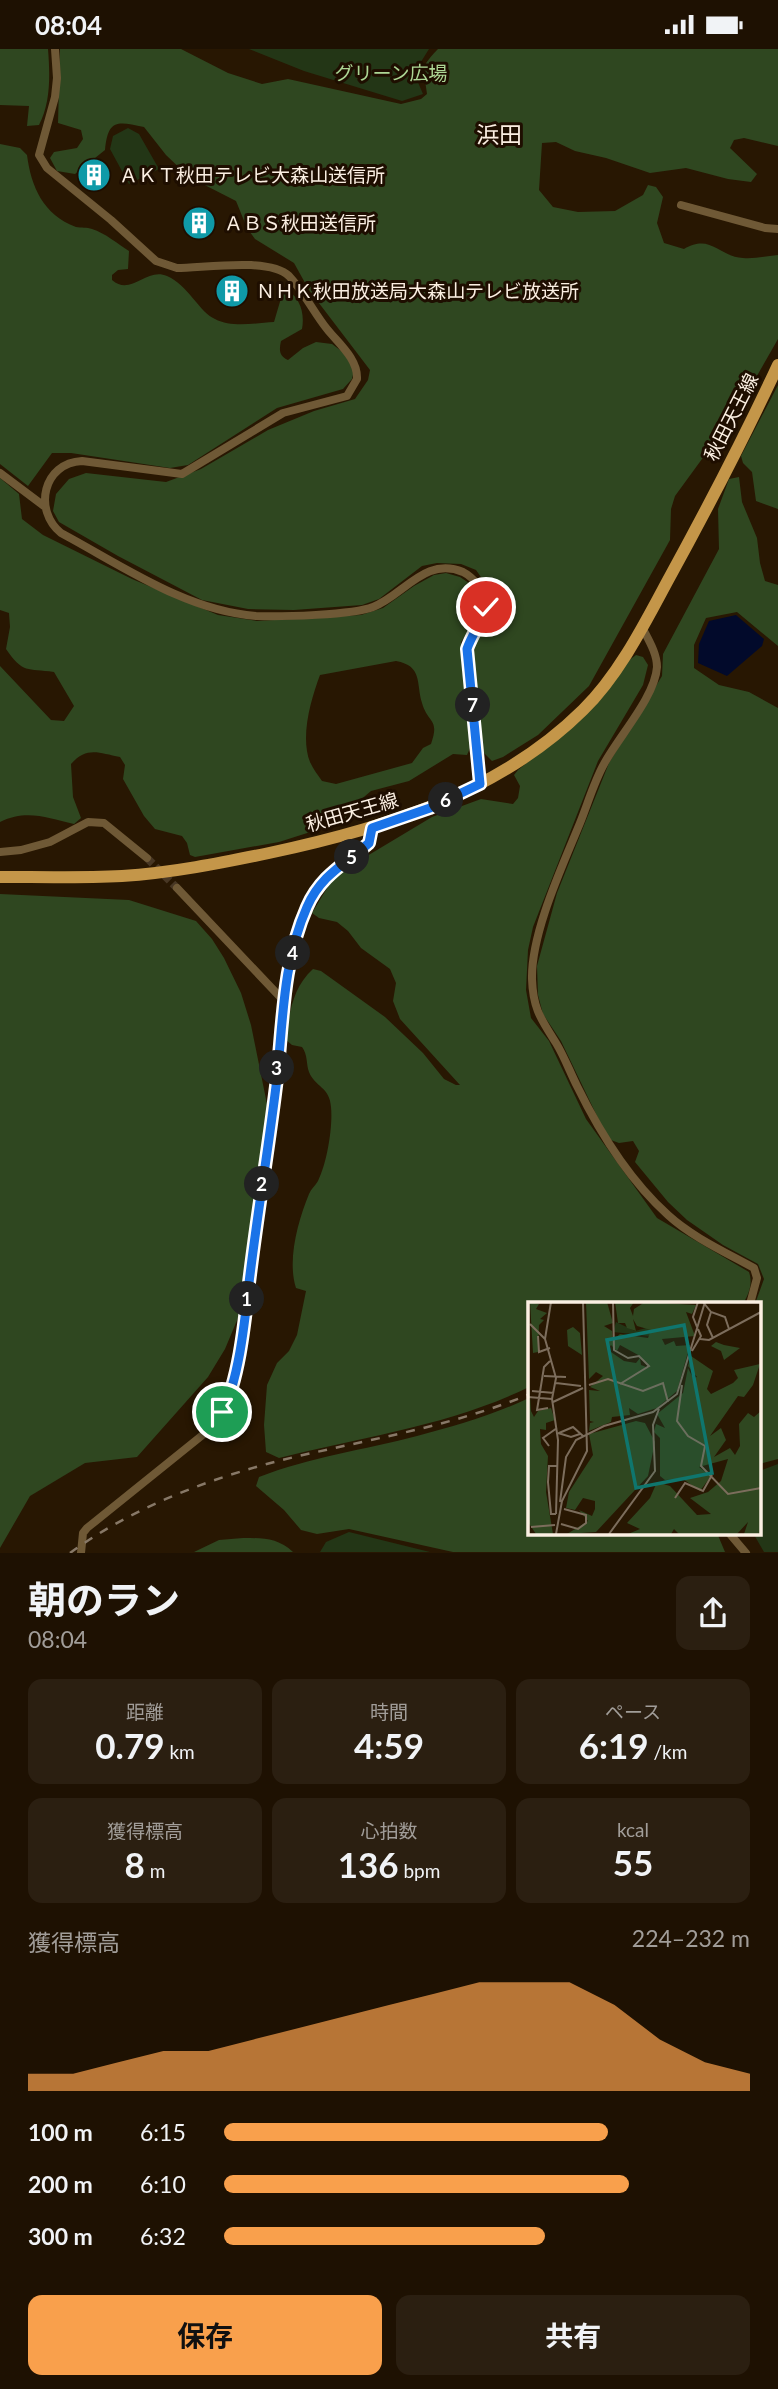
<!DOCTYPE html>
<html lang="ja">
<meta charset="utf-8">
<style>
body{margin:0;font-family:Lato,"Noto Sans JP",sans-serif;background:#2b1f11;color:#f1f3f6;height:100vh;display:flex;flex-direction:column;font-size:26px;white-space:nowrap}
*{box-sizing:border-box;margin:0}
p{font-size:23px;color:#a19d99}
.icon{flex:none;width:38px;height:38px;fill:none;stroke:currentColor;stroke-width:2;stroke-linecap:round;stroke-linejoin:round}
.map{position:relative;height:1504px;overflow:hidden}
.drawer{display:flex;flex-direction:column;background:#1e1102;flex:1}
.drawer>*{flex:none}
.pin{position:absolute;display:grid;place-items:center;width:60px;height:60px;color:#fff;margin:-30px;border:4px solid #fff;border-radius:50%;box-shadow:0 2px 7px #0007}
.km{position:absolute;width:35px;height:35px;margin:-18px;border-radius:50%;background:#222;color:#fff;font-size:19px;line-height:35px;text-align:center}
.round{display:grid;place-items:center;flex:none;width:74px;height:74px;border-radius:14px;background:#2b1f11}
.overview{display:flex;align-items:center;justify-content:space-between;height:119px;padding:0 28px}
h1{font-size:38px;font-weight:700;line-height:52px}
.figures{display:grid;grid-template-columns:repeat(3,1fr);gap:10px;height:119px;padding:7px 28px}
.figures div{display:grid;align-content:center;border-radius:14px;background:#2b1f11;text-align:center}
.figures b{font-size:35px;font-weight:700}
.figures small{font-size:19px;font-weight:400}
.figures p{font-size:19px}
.chart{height:196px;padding:14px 28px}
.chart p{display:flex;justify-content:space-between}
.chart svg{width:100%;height:126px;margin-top:7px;fill:#f9a04c;opacity:.7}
.cta{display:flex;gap:14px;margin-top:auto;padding:14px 28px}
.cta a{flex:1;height:80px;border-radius:14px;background:#f9a04c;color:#111;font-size:28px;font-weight:700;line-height:80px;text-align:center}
.cta a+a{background:#2b1f11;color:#f1f3f6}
ul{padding:0 28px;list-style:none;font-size:23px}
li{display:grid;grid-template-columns:112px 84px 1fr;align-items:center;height:52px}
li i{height:18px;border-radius:9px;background:#f9a04c}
.status{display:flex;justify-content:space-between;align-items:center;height:49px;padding:0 35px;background:#1e1102;direction:ltr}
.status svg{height:19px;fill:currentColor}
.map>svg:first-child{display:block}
.green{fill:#233616}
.forest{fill:#2f4720;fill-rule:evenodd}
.water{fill:#020a2b}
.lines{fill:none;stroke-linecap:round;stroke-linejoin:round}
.street-tunnel{stroke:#483724;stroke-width:8;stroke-dasharray:8 4;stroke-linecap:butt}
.street{stroke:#6f5936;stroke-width:8}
.primary{stroke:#c49649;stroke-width:12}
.rail{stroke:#877867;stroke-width:2.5;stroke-dasharray:9 9;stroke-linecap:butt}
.route-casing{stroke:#fff;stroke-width:14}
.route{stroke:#1a73e8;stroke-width:9}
.labels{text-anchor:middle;stroke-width:6;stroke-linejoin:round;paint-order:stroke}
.park-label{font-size:19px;fill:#add795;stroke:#1e0e00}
.poi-label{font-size:19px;fill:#fbefe2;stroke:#1e0e00;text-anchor:start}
.street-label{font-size:19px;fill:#fbefe2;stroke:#1e0e00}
.quarter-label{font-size:23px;fill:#fbefe2;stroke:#1e0e00}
.inset-road{fill:none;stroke:#7c6d5c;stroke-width:2}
.view{fill:#0f766e;fill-opacity:0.15;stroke:#0f766e;stroke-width:3.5}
.inset-edge{fill:none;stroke:#fbefe2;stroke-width:3.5}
</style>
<div class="status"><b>08:04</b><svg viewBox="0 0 49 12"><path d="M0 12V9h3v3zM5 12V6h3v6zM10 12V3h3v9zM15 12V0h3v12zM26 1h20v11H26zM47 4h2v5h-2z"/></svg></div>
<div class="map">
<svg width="778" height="1504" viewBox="0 0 778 1504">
<rect width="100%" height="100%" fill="#281702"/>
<!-- green -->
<path class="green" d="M249 0H429L414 24 423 45 402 52 304 22Z
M128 79 139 85 159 120 129 135 110 100 113 87Z
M778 1415V1503H764L753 1484H759V1422Z
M349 1483 430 1503H320L326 1493Z"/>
<!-- forest -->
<path class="forest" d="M0 0H48C50 25 51 53 39 76L27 77 29 57 0 56Z
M60 0H181L228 24 262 35 288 30 401 55 421 50 427 45C424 19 418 21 438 0H778V97L744 89 734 91 730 99 757 125 751 133 728 130 686 119 650 124 606 109 575 102 556 93 542 94 539 141 553 158 578 163 615 162 643 146 648 136 656 138 663 148 657 174 664 194 684 200C711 184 719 208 743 209 755 210 766 207 778 206V290L737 362 675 447 671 460 670 491 589 637 538 686 503 708 492 712 483 703 473 608 476 591 488 573 490 541 476 521 461 515 437 514 422 517 379 550 362 556 294 561 248 560 202 551 118 507 59 473 53 462 56 445 69 430 86 424 166 433 201 420 268 381 314 362 355 350 368 331 370 321 309 241 294 214 255 190 247 179 236 152 189 128 166 106 144 78C117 72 108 70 105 101L75 125 57 122 50 109 54 103 77 99 83 90 81 81 58 74Z
M0 95 20 99 27 106C31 137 43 166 76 178 81 179 87 178 92 180 105 184 118 195 129 202L128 220 118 221 112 226V231C131 248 146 218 167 227 187 235 200 264 215 270 232 279 255 274 274 273L284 239C300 247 305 264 302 280L281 292C279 301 279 307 288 311L303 299 316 293 332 295 344 304 354 321 352 330 343 340 277 359 188 416 170 419 71 404H52L28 437 0 415Z
M778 336V460L756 452 752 423 743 414 741 407Z
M739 428 742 453 757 489 760 514 765 532 778 536V597L737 563 706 569 694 596V619L719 636 749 643 778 659V1410L759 1415V1255H755L764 1230 758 1215 723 1196 687 1171 668 1153 635 1113 639 1102 633 1092 619 1094 608 1090 561 992 543 965 538 946 537 917 557 844 609 714 662 627 663 605 719 500 718 460 729 430Z
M0 429 19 445 22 470 43 486 132 530 218 566 257 572 361 566 383 559 414 537 434 526 446 524 460 528 475 538 483 560 461 593 462 622 471 654 470 699 467 706 453 705 409 732 371 742 352 758 348 771 279 793 195 808 190 806 187 794 182 787 155 780 144 767 123 730 125 716 120 708C99 704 87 697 71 715L73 748 81 769 74 775C47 769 27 760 0 773V617L51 671 64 672 74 657 54 623C27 619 23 625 6 600L10 578 9 564 0 561ZM396 612C423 617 416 634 422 654 428 675 440 669 431 695L423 699 412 714 336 735 322 732C318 726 313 720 310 713 300 688 311 650 320 626Z
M636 606 643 608 648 616 643 636 598 712 533 878 528 901 526 941 531 969 549 992 586 1070 657 1169 749 1223C753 1235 749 1244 743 1255H530L529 1338C452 1376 363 1388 279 1409L266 1403 264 1376 267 1336 277 1314 289 1302 297 1286 306 1242 296 1239C287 1211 298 1172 309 1145 311 1140 315 1137 318 1132 327 1114 333 1078 331 1058 330 1038 315 1038 309 1023 306 1015 308 1006 302 998L292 996 285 990C290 964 292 939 313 920L321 922 385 968 423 1004 444 1030 456 1036H460L400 970 393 952 396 934 390 920 361 899 348 882 337 873 319 869 312 864 332 831 347 819 432 768 481 750 513 755 518 749 520 737 514 726 518 721 578 672 628 612Z
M0 845 129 851 196 872 212 890 224 909 241 944 251 976 270 1070 273 1097 257 1213 243 1257 225 1300 208 1328 137 1408 85 1414 30 1447 0 1499Z
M529 1349 530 1484H717L725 1503H453L349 1480 317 1485 301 1481 284 1461 256 1437 259 1428C310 1408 364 1401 417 1387 455 1377 493 1366 529 1349Z
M243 1489C263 1489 278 1489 293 1503H194L219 1491Z"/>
<!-- water -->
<path class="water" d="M736 566 764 590 762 597 727 627 698 614 699 595 709 572Z"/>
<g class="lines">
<!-- street-tunnel -->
<path class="street-tunnel" d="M147 809 177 839"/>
<!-- street -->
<path class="street" d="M55 0 57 29 55 48 39 106 47 119 111 171 156 212 177 219C204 219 269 208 289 227 304 243 314 264 327 280 339 295 358 310 357 330L347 347 283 364 182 425 82 412C43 414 33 461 61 484 121 516 186 562 256 567 279 568 354 566 373 558 404 546 425 507 463 523 469 526 475 532 479 537 496 561 474 578 467 600L479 735
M681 156 765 179 778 180
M0 424 44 457
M642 578C648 590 657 604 657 618 655 648 619 687 604 715 594 733 588 754 580 774 562 818 531 884 532 930 533 960 541 970 556 994 564 1007 570 1023 577 1037 600 1084 628 1130 668 1166 692 1188 725 1203 754 1219L757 1229 750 1255
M0 803 21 801 50 793 88 773 104 774 147 809
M177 839 283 951
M729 1484 746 1504
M81 1504 83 1484 87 1479 215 1376 230 1350 244 1275 276 1032 283 951 288 921 308 856 324 830 339 816 369 794 372 779"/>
<!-- primary -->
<path class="primary" d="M0 828C40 828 82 829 122 827 171 824 221 814 269 804 382 780 498 745 583 661 618 627 644 576 667 533 706 462 744 389 778 316"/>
<!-- rail -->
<path class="rail" d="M70 1504C132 1459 205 1431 278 1412 363 1391 448 1379 530 1345"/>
</g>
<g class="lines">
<defs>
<path id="route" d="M222 1363C239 1332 245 1270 249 1234 257 1166 269 1097 277 1029 283 971 283 912 307 858 321 826 345 815 369 794L372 779 430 759 480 735 467 600C472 585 482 573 486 558"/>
</defs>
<!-- route casing -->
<use href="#route" class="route-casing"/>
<!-- route -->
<use href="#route" class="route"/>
</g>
<!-- icons -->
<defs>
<symbol id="building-disc" viewBox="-11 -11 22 22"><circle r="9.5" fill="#0f9aa8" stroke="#1e0e00"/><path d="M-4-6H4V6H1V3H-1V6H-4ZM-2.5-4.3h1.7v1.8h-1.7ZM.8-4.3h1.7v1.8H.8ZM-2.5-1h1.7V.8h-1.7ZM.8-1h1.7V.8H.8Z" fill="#fff"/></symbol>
</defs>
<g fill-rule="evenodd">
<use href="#building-disc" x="75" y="107" width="38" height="38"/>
<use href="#building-disc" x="180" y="155" width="38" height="38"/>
<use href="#building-disc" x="213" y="223" width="38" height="38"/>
</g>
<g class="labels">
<!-- park labels -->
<g class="park-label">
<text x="391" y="31">グリーン広場</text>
</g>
<!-- poi labels -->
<g class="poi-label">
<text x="119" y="133">ＡＫＴ秋田テレビ大森山送信所</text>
<text x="224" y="181">ＡＢＳ秋田送信所</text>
<text x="256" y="249">ＮＨＫ秋田放送局大森山テレビ放送所</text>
</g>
<!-- street labels -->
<g class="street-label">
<text transform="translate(731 368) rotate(-63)" y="7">秋田天王線</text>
<text transform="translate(352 763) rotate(-16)" y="7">秋田天王線</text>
</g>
<!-- quarter labels -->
<g class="quarter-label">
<text x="499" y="94">浜田</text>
</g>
</g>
<!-- overview -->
<g transform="translate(528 1253)">
<rect width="233" height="233" fill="#281702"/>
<path d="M88 20 107 29 122 25V34L85 30Z" fill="#233616"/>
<path d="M2 0 11 2 8 7 19 11 12 17 16 18 11 23 10 50 5 51ZM58 0H79L85 21 76 24 84 29 85 38 92 32 120 36 123 28 109 24 105 17 108 29 99 26 97 21H90L87 0H106L102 6 105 14 106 7 117 0 168 3 164 12 158 10 167 34 134 37 137 43 146 39 148 44 162 43 149 89 129 106 110 112 101 106 102 113 84 115 83 120 61 129 62 121 66 120 62 119 61 88 72 89 62 85 75 74 68 70 61 77ZM92 43 112 54 121 66 113 63 112 56 108 61 96 59 80 48 83 43 89 49ZM45 25 52 31 54 53 40 44 39 28ZM188 40 196 43 212 46 196 58 193 49 183 44ZM163 54 185 69 179 87 183 92 205 81 210 76 206 68 232 62 225 83 216 95 210 94 182 134 193 126 198 138 186 155 202 146 207 153 212 144 211 122 220 111 226 115 233 109V232H216L220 220 209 232H151L146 227 143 232H100L112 227 99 221 122 196 129 180 142 184 169 213 183 212 162 196 180 190 193 179 200 157 171 165 183 174 172 189 155 177 137 178 132 174V136L126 130 128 122 137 126 129 112 155 91 160 66 165 76 169 75 160 64ZM0 62 3 109 6 115 10 109 23 106 27 118 18 121V128L12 127 13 142 20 154 18 190 25 232H8L0 220ZM108 119 117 121 127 140 120 174 68 230 39 232 60 219 51 208 64 214 67 207V199L55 196 47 208 38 206 41 190 65 153 61 132Z" fill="#2f4720" fill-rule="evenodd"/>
<path class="inset-road" d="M23 0 17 37 28 76 24 97 30 138 28 212M85 0 86 48 100 56 111 54 121 64 92 82M175 0 183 10 197 15 201 27M183 10 179 23 185 36M2 22 17 37M169 25 165 15 170 0M10 34 11 50 22 46M172 37 181 38 233 10M164 49 173 34 170 27M16 74 38 75M28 81 53 84M61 83 80 77 115 89 135 81 140 100M154 83 149 119 160 134 177 144 173 164 200 192 233 186M4 89 26 91M0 95 24 97M11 96 16 65 22 59M11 96 9 108 20 106M25 100 55 86M30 131 43 135 52 132M31 131 45 125 55 134M21 144 15 136 29 126M147 196 157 181 175 189 184 173M32 200 38 155 48 138 76 124 125 110 149 92 177 0M28 212H23L20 180 21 164H29M33 222 50 227 58 221V213L36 207M3 225 27 223M28 232 34 199 59 149 55 0M81 232 127 169 125 123 131 107"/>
<path class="view" d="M156 23 184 171 108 186 79 38Z"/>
<rect width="233" height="233" class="inset-edge"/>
</g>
</svg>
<div class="pin" style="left:222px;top:1363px;background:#1e9e55"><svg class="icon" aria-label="arrive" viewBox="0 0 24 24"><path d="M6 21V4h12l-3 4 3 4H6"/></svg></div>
<div class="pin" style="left:486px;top:558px;background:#d93025"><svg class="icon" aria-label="check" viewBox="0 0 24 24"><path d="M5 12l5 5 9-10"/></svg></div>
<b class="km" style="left:247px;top:1250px">1</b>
<b class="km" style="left:262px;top:1135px">2</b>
<b class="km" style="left:277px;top:1019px">3</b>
<b class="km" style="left:293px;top:904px">4</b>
<b class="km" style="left:352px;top:808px">5</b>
<b class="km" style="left:446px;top:751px">6</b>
<b class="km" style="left:473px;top:656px">7</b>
</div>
<section class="drawer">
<div class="overview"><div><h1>朝のラン</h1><p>08:04</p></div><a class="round"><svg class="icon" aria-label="share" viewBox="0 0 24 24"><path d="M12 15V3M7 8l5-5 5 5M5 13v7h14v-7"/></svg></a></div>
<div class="figures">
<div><p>距離</p><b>0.79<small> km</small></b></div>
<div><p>時間</p><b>4:59</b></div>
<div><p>ペース</p><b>6:19<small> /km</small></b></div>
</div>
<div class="figures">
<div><p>獲得標高</p><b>8<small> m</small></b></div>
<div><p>心拍数</p><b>136<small> bpm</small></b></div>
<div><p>kcal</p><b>55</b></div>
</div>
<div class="chart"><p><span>獲得標高</span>224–232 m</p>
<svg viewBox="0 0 160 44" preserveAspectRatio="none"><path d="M0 44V38L10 38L20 34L30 30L40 30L50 26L60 22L70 18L80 14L90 10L100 6L110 6L120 6L130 14L140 26L150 34L160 38V44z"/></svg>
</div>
<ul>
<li><b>100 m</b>6:15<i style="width:73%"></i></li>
<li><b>200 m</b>6:10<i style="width:77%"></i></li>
<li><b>300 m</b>6:32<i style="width:61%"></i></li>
</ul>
<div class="cta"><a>保存</a><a>共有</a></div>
</section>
